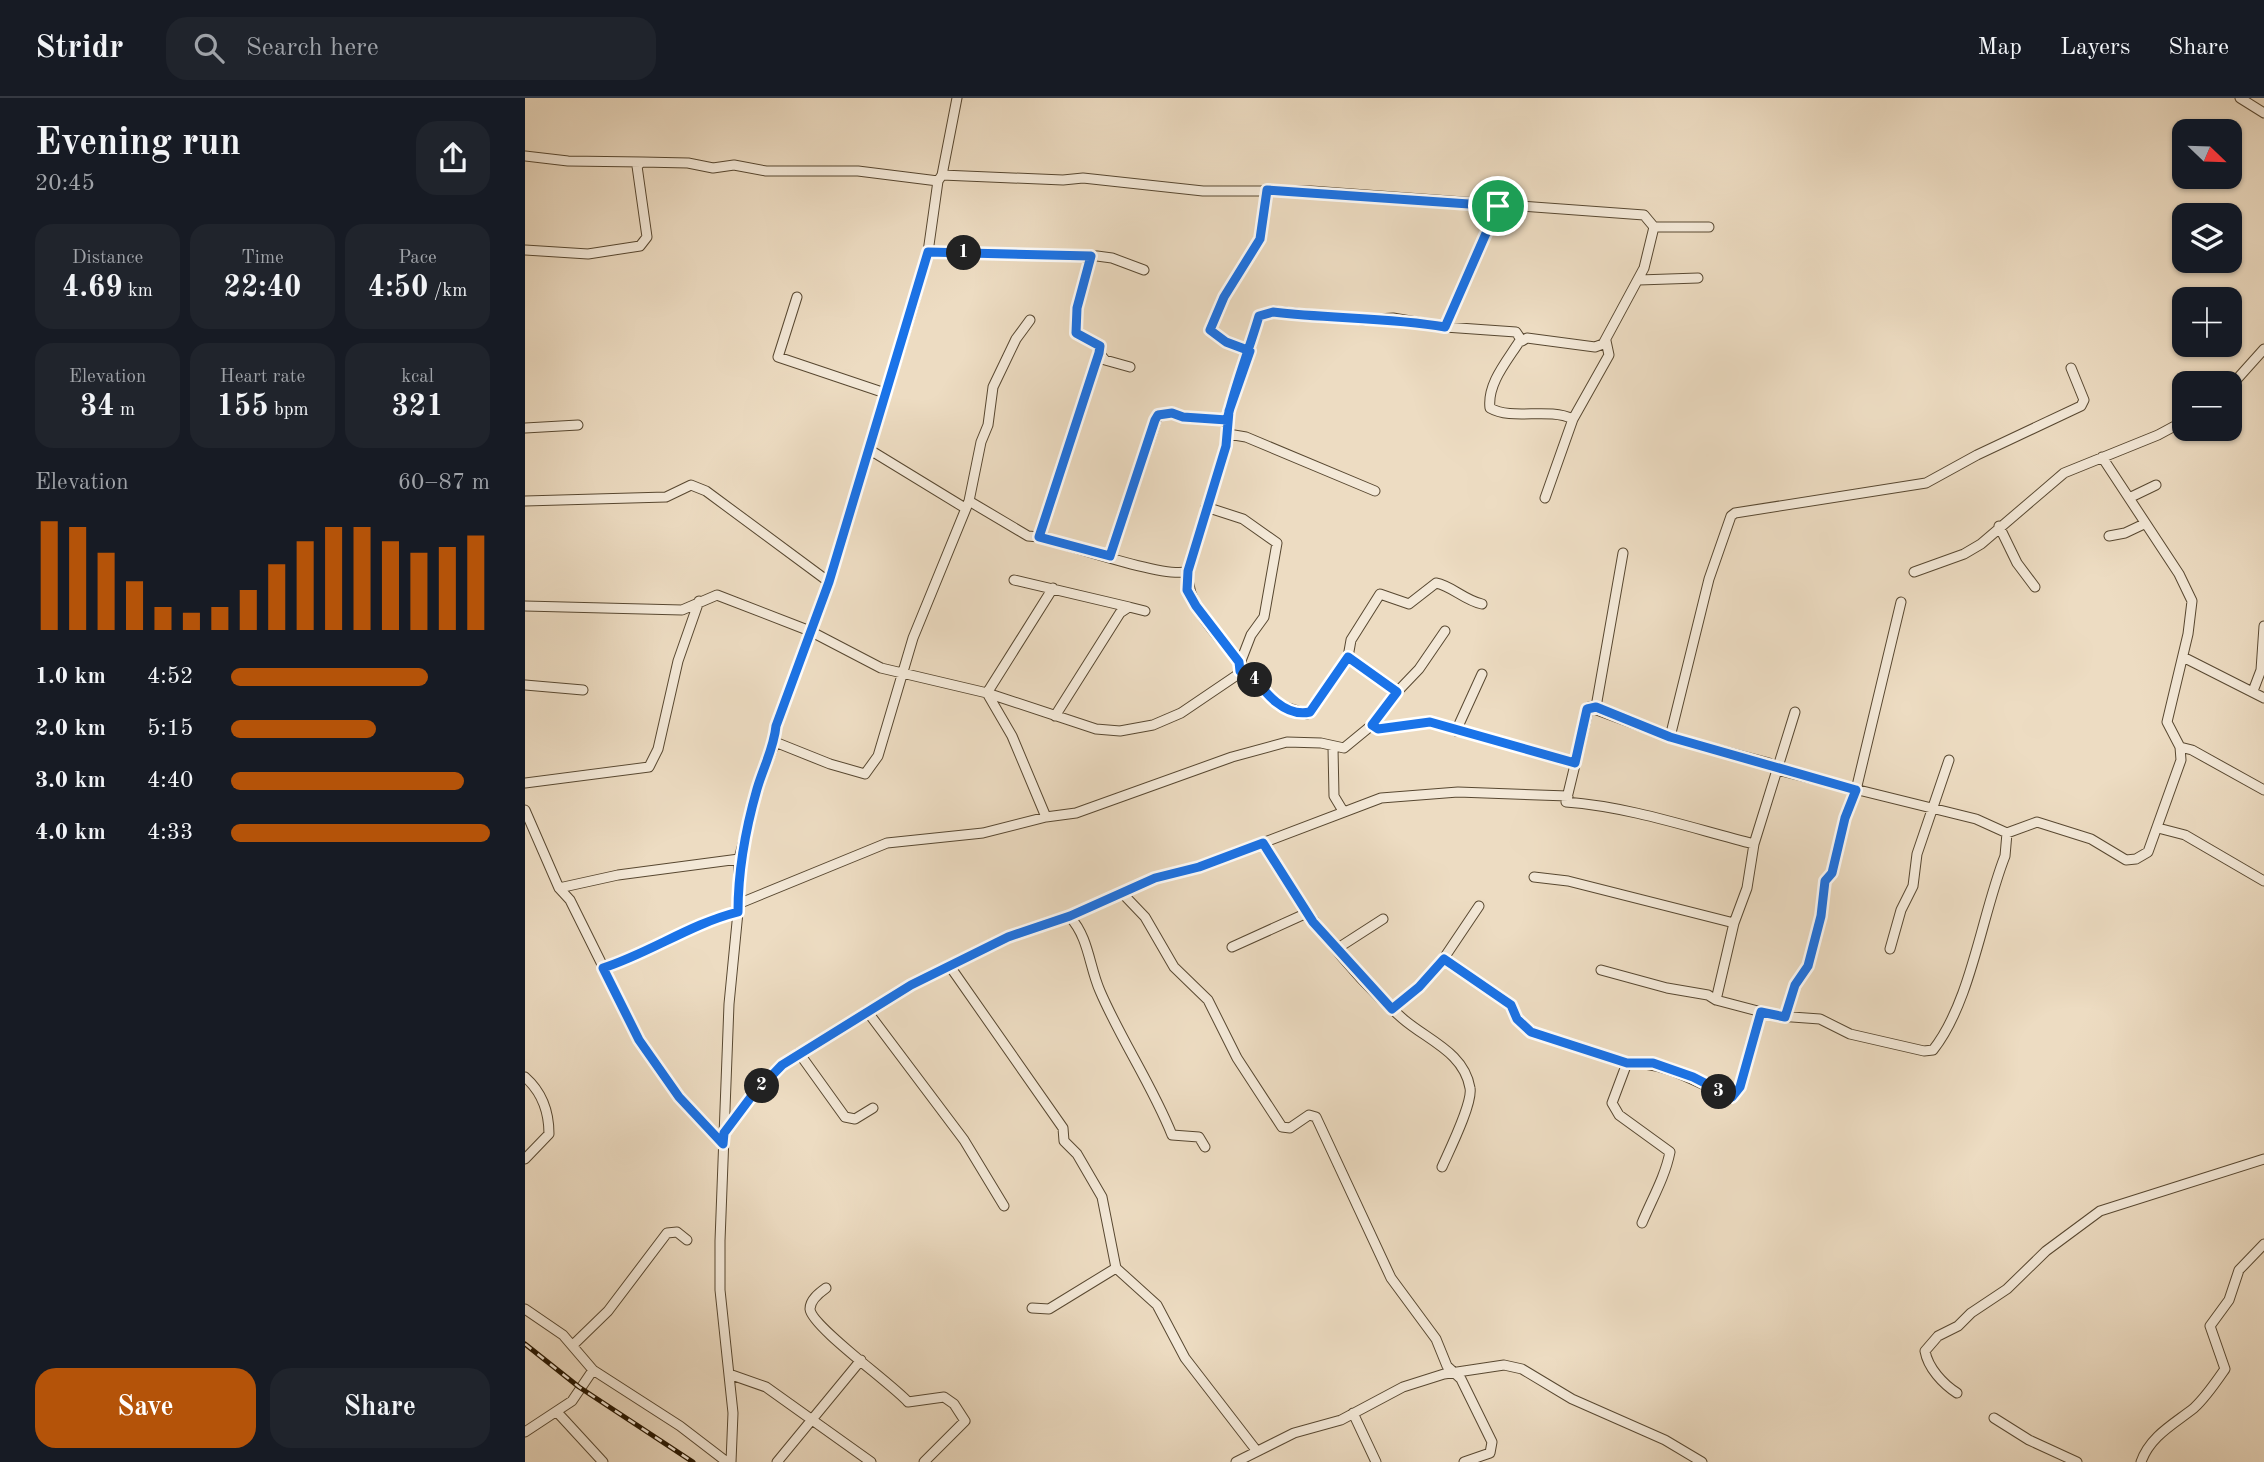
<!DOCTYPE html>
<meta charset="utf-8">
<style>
body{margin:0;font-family:"Old Standard TT",serif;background:#20242c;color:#f1f3f6;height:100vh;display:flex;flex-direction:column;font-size:26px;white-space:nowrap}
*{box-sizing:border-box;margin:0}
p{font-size:23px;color:#9ea1a6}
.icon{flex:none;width:38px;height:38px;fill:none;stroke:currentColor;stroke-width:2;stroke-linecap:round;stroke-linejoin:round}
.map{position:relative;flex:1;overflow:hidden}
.side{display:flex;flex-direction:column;background:#171b24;width:525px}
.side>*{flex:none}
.needle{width:46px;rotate:113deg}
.tools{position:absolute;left:1647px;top:21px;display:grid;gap:14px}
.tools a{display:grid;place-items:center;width:70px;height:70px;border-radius:14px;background:#171b24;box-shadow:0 2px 5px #0004;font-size:35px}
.pin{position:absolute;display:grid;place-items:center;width:60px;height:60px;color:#fff;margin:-30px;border:4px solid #fff;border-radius:50%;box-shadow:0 2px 7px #0007}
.km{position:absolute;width:35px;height:35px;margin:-18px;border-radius:50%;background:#222;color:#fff;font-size:19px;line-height:35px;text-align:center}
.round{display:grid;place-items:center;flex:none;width:74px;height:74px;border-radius:21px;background:#20242c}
.summary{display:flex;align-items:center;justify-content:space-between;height:119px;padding:0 35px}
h1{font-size:38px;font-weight:800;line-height:52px}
.figures{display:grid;grid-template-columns:repeat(3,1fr);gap:10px;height:119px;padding:7px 35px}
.figures div{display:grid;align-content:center;border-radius:18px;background:#20242c;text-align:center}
.figures b{font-size:30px;font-weight:800}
.figures small{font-size:19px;font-weight:400}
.figures p{font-size:19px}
.chart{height:196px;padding:14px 35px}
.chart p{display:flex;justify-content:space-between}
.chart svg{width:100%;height:126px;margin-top:7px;stroke:#b45309;stroke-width:6}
.action{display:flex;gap:14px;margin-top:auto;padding:14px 35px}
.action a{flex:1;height:80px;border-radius:21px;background:#b45309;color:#fff;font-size:28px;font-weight:800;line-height:80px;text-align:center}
.action a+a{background:#20242c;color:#f1f3f6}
ul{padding:0 35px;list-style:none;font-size:23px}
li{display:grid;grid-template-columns:112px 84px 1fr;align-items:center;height:52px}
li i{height:18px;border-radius:9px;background:#b45309}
header{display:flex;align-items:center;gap:42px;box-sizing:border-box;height:98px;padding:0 35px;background:#171b24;border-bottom:2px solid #363941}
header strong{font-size:33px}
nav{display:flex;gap:38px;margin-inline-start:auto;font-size:24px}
.search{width:490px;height:63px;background:#20242c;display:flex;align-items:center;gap:18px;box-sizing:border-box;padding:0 24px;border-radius:21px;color:#9ea1a6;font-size:26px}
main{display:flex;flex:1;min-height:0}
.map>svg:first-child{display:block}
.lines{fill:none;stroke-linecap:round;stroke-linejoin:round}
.minor-casing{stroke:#584831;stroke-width:11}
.minor{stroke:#f3e8d7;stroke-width:9}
.rail-casing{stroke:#261601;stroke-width:5}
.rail{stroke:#f3e8d7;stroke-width:2.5;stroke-dasharray:8;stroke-linecap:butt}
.route-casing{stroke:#fff;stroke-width:14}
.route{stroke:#1a73e8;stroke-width:9}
</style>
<header>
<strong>Stridr</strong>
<div class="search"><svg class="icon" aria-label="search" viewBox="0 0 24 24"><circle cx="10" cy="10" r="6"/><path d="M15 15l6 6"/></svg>Search here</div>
<nav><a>Map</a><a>Layers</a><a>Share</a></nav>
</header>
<main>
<section class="side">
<div class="summary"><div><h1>Evening run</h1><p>20:45</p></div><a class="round"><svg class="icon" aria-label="share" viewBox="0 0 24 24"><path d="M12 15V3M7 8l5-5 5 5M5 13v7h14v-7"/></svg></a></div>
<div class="figures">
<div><p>Distance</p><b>4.69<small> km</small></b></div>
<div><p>Time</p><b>22:40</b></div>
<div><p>Pace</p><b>4:50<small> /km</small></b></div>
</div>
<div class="figures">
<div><p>Elevation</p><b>34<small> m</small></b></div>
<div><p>Heart rate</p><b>155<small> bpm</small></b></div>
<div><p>kcal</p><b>321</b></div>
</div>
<div class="chart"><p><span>Elevation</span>60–87 m</p>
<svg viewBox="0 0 160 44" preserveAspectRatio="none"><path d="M5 44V6M15 44V8M25 44V17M35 44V27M45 44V36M55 44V38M65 44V36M75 44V30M85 44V21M95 44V13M105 44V8M115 44V8M125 44V13M135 44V17M145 44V15M155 44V11"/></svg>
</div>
<ul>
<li><b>1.0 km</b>4:52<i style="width:76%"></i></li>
<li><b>2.0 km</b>5:15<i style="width:56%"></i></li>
<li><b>3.0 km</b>4:40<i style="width:90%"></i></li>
<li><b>4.0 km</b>4:33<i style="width:100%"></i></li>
</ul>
<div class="action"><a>Save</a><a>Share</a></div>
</section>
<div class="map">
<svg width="1739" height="1364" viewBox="0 0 1739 1364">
<rect width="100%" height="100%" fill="#eddcc2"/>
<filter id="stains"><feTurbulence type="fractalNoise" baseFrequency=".00286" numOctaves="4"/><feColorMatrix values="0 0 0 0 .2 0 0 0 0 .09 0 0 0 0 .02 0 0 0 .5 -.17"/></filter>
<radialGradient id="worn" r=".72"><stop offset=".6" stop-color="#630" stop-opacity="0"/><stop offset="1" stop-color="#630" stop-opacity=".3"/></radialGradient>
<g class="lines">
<defs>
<path id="minor" d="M1715 0 1739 15
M0 58 43 63 117 64
M417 77 538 82 558 80 678 93H786L1119 117 1129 129 1119 170 1078 246 1070 249 1002 240 997 243
M1129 129H1184
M0 152 63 156 115 148 122 139 112 68 117 64 163 65 188 70 209 67 241 73H333L413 83
M403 154 572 158 587 160 619 172
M1114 182 1173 180
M272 199 253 259 360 295
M920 229 973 108
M725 253 701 244 685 232 699 199 735 141 742 92
M574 255 580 262 605 269
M1704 290 1739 251
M1048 321 1084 257 1081 243
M0 330 53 327
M703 336 721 339 850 393
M345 352 440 410
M1604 400 1631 387
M0 403 141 399 166 387 181 393 304 484
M444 403 503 438 514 439 574 255 575 248 551 235 552 210 566 158
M681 409 718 421 752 445 739 519 726 537 714 568
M1474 428 1492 465 1510 489
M1584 438 1600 435 1619 426
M514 439C541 446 644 482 663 473
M585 459 633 317 647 315 658 319 702 322
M1389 474 1439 456 1456 446 1539 375 1633 337 1659 323
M489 482 604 509
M0 508 157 512 192 497 285 533 356 570 462 595 571 631 595 633 628 627 656 615 718 573 754 607 782 616 823 559 826 542 855 496 884 506 911 485C927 488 939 502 957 506
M823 559 872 594 847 627
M1658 559 1739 600
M714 564C693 537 661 509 663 473L701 348 704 313 734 218 748 213 839 222 868 220 920 229 991 234 997 243 994 244C982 263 962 286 965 310 988 323 1022 309 1048 321L1020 400
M0 587 58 592
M1728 593 1736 572 1739 528
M872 594 894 571 920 533
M1071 609 1098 455
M530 618 595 515 604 509 620 513
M931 633 957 576
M1145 639 1184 481 1206 418 1210 415 1401 385 1452 357 1556 308 1559 302 1546 270
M250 644 305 666 340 676 353 658 388 540 444 403 456 344 463 327 468 289 491 241 505 222
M1655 649 1667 652 1739 692
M808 650 809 698 818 713
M0 685 124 669 133 651 153 563 174 503
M1041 704 1064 609 1145 639 1244 665 1253 672 1451 721 1482 735 1480 758C1457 816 1446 904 1408 952L1399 953 1325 936 1295 921 1252 918 1191 902
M1041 704C1106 709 1166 730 1229 746L1270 614
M0 712 34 790 45 802 114 941 154 999 198 1046
M521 719 487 638 462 595 528 490
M1633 730 1660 737 1739 783
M1482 735 1512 724 1566 741 1601 762 1611 761 1623 754 1656 662 1655 649 1642 624 1663 536 1667 503 1654 476 1577 359
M738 745C776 809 820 871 877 920 902 942 939 954 945 990 948 1005 924 1053 917 1069
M1009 779 1043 783 1209 825
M34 790 93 777 214 761
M598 796 620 819 649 869 683 902 712 960 757 1029 765 1030 784 1017 791 1019 866 1180 911 1241 922 1268 936 1281 967 1344 965 1355 939 1364
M213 806 362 745 458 735 521 719 551 715 707 659 762 644 796 645 819 650 847 627 853 631 866 630 905 624 1050 665
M545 819C564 840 564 868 575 893 596 942 627 987 647 1037L674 1039 680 1049
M707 849 782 815
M813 850 858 821
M1365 851 1376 812 1388 788 1392 756 1424 662
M919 861 986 907 992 921 1006 934 1102 965
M424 867 538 1030 539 1043 552 1056 577 1099 591 1170 632 1207 660 1260 731 1352
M78 870C125 855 165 826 213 814
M1076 872 1142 890 1183 897 1191 902 1209 825 1222 790 1229 746
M867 911 894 889 917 863 954 808
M342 913 439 1042 479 1108
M1260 919 1270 887 1283 868 1296 818 1300 783 1307 775 1320 720 1331 692 1376 504
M274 955 320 1019 330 1021 348 1010
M0 979C17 994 24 1014 24 1036L0 1061
M200 1033 226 999 257 967 386 887 483 839 545 819 630 780 674 769 856 700 933 694 1043 698 1042 702
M1117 1125C1127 1101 1140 1079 1145 1054L1094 1017 1087 1005 1102 965C1146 965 1168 984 1207 999L1215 989 1236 914
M301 1190C294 1195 285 1202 285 1211 286 1228 367 1286 383 1304L419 1299 429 1306 440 1323 399 1364
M507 1210 524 1211 591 1170
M0 1211 38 1237 68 1272 155 1328 202 1364
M48 1247 83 1213 142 1135 152 1134 162 1142
M204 1276 241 1289 346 1364
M1432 1295C1418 1286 1403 1270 1400 1253L1413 1238 1433 1228 1446 1215 1482 1191 1521 1153 1575 1113 1739 1061
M32 1314 78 1364
M828 1315 851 1364
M1469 1320 1504 1342 1552 1364
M0 1334 47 1303 68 1272
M206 1364 208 1315 195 1192V1143L204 906 213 814 214 761 235 683 250 644 251 628 304 484 388 208 403 154 413 83 417 77 432 0
M252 1364 336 1262
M711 1364 769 1335 816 1322 878 1289 919 1276 979 1267 997 1271 1047 1301 1140 1342 1177 1364
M1616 1364C1625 1338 1649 1326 1669 1310 1681 1299 1691 1284 1700 1271L1685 1228 1704 1202 1714 1172 1739 1146"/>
</defs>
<!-- minor casing -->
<use href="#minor" class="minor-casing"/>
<!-- minor -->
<use href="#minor" class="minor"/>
<defs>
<path id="rail" d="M0 1246 54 1289 168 1364"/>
</defs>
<!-- rail casing -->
<use href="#rail" class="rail-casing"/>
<!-- rail -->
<use href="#rail" class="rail"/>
</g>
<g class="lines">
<defs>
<path id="route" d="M973 108 920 229C863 219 806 221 748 214L734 218C724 252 710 287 702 322L658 319 647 315 633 317 630 322 585 458 514 439 574 255 575 248 551 235 552 210 566 158 403 154 304 484 251 628C249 650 238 670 232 691 220 733 213 771 213 814 165 826 125 855 78 870L114 942 154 999 198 1046 199 1035 226 999 257 967 386 887 483 839 545 818 630 780 674 769 738 745 788 824 867 911 894 889 919 861 986 907 992 921 1006 934 1102 965H1128L1168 979 1207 999 1215 989 1236 914 1260 919 1270 887 1283 868 1296 818 1300 783 1307 775 1320 720 1331 692 1145 639 1071 609 1062 611 1050 665 905 624 853 631 847 627 872 594 823 559 785 614C759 620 739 593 725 575L715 573 714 564 671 508 662 492 663 473 701 348 704 313 725 253 701 244 685 232 699 199 735 141 742 92 973 108"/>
</defs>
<!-- route casing -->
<use href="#route" class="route-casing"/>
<!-- route -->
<use href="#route" class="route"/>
</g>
<rect width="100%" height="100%" filter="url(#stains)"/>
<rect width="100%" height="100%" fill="url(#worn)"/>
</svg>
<div class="tools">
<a><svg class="needle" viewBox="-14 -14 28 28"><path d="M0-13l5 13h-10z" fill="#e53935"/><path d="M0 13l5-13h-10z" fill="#9ea1a6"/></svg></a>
<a><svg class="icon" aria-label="layers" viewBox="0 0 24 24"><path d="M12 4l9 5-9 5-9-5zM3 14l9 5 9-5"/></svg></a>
<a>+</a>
<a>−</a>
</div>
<div class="pin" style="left:973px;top:108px;background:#1e9e55"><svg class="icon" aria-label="arrive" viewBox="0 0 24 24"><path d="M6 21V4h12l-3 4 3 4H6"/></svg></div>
<b class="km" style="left:439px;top:155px">1</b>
<b class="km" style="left:237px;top:988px">2</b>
<b class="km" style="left:1194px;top:994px">3</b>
<b class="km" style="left:730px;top:582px">4</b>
</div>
</main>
